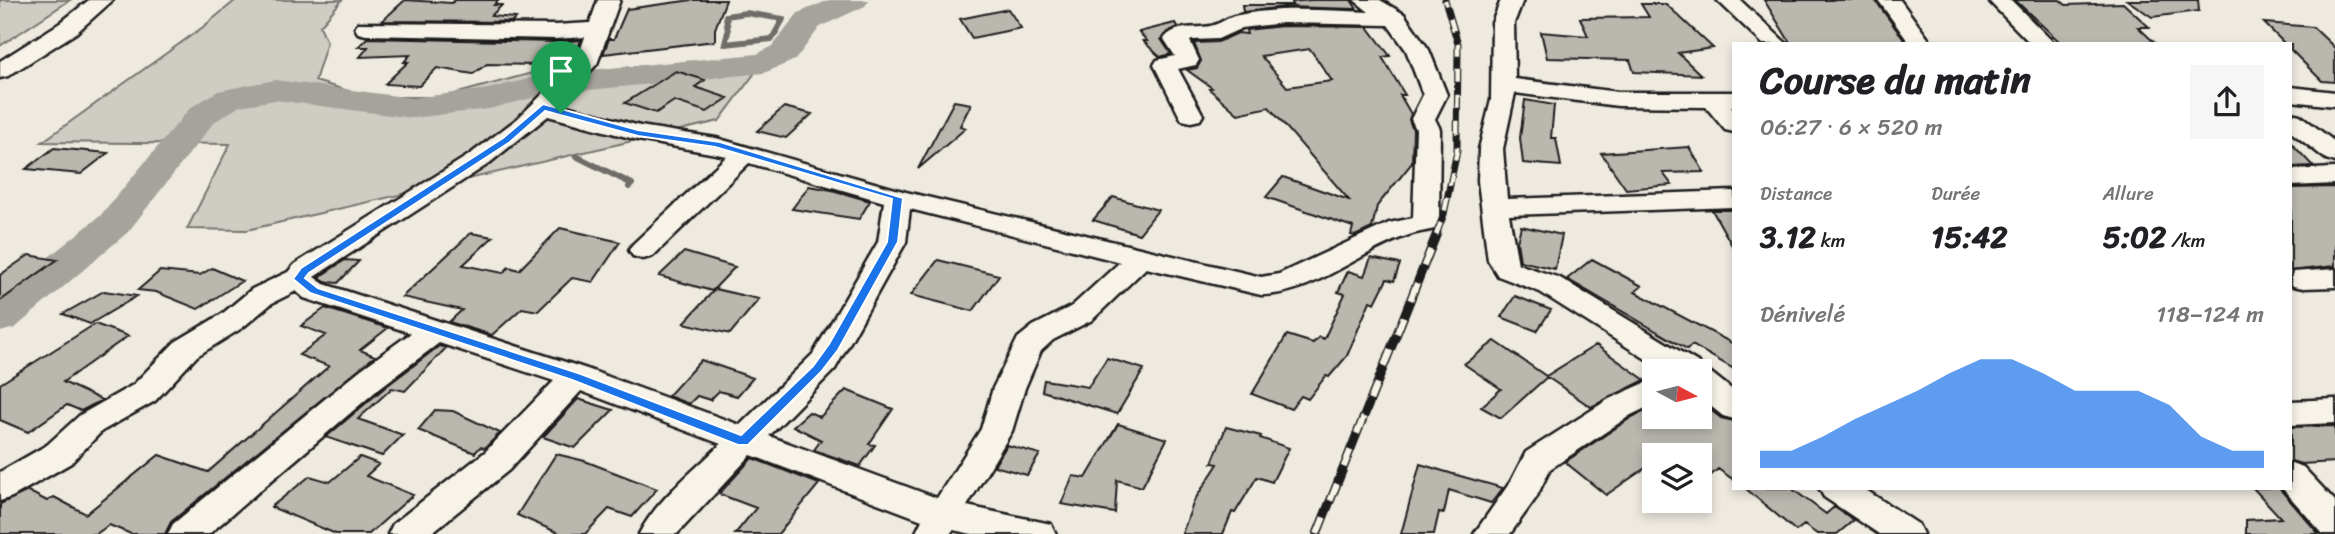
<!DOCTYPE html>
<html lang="fr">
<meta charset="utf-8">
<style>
body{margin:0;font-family:Sriracha,sans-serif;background:#f6f6f6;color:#202124;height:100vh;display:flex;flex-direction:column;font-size:26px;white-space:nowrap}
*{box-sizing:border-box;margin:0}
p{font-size:23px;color:#757577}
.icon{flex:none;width:38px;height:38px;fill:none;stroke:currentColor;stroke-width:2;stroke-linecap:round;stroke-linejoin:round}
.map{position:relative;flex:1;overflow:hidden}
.drawer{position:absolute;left:1732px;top:42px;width:560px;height:448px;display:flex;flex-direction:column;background:#fff;border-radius:0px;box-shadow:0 4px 10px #0003}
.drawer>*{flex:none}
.needle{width:46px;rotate:97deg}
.fabs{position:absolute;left:1642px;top:359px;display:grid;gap:14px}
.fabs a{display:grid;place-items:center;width:70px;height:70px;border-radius:0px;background:#fff;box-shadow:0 4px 10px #0003;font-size:35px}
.pin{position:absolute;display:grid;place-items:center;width:60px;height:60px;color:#fff;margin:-72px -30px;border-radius:50% 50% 50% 0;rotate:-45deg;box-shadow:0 0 7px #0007}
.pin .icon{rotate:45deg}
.round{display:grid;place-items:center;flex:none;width:74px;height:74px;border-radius:0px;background:#f6f6f6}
.headline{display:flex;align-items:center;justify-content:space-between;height:119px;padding:0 28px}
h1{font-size:38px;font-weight:700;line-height:52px}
.stats{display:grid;grid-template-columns:repeat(3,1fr);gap:10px;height:119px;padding:7px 28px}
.stats div{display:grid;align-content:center}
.stats b{font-size:30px;font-weight:700}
.stats small{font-size:19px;font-weight:400}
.stats p{font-size:19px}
.chart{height:196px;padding:14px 28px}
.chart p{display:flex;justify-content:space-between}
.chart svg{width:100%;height:126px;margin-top:7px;fill:#1a73e8;opacity:.7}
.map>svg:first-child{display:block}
.green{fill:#cfccc3;stroke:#767470;stroke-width:2}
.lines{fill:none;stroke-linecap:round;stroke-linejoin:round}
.stream{stroke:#6f6d69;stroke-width:6}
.river{fill:#a6a39d;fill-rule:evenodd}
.building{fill:#bab7af;stroke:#1c1c1c;stroke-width:2;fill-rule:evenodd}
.minor-casing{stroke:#1c1c1c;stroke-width:5}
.minor{fill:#f7f3e8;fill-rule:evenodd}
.rail-far1-casing{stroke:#1c1c1c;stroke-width:7}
.rail-casing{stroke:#1c1c1c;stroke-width:9}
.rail-far1{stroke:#f7f3e8;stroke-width:4.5;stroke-dasharray:13;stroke-linecap:butt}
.rail{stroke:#f7f3e8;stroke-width:6;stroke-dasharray:18;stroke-linecap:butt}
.route{fill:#1a73e8;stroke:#fff;stroke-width:2;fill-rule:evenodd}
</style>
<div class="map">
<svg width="2335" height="534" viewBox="0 0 2335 534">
<rect width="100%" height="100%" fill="#eeeae0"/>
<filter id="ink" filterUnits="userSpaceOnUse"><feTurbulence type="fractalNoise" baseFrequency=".0143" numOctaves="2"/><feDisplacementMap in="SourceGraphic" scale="14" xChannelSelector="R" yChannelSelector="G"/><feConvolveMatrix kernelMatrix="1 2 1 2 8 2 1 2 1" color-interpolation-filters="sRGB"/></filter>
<g filter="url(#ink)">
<!-- green -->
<path class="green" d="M0 0H70L0 46Z
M236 0H342L320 26 327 42 315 81 369 97H443L547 69 604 77 661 67 756 59 754 74 719 121 247 230 187 229 230 144 42 142 203 27Z"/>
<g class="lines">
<!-- stream -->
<path class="stream" d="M746 13 783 19 772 39 725 44 728 32 726 16Z
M576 156 632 184 629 187"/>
<!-- river -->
<path class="river" d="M829 0H869L865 6 820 27 795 60 764 73 548 94 489 109 412 118 275 100 240 106 214 122 128 232 15 328 0 332V296L100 216 190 108 218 91 275 80 412 98 488 89 547 74 757 54 773 46 798 13Z"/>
</g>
<!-- building -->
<path class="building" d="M405 0 452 3 455 0H499L494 5H502L491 16 516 18 512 22 382 21Z
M692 0H726L715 29V41L603 54 609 39H614L627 9Z
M1311 0H1351L1357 9 1284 7 1243 12 1242 5H1293L1292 2Z
M1764 0H1875L1907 44H1791Z
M2015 0H2060L2066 5 2123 3 2149 27H2138L2156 44H2062Z
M2127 0H2198L2199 11 2152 17Z
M1641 4H1666L1713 48 1678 53 1701 75 1634 72 1630 60 1547 58 1541 32 1588 36 1580 18 1649 17Z
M1008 9 1021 28 972 38 960 19Z
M1175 23 1178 27 1167 32 1161 39 1171 54 1160 57 1143 41H1147L1139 32Z
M2264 23 2313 27 2335 48V82L2322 81 2291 50V44H2285Z
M1283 26 1368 27 1390 56 1382 57 1405 95H1400L1411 114 1409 120 1413 130 1412 163 1377 206 1372 228 1355 236 1351 235 1353 227 1266 197 1283 177 1349 200 1269 107 1238 114 1209 89 1212 88 1187 70 1197 68 1201 61 1194 43 1218 42 1238 33 1247 34 1246 30ZM1310 49 1332 81 1287 87 1261 56Z
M367 38 556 42 581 40 576 54H545L536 65 487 64 473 74 437 68 419 86 385 84 408 62H404L410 55 360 57 368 47H358Z
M676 71 705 80 695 87 728 98 707 112 674 101 656 113 625 103Z
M1525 100 1554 105 1551 138H1556L1561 166 1523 163 1520 138Z
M954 101 971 104 960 126 966 128 918 169Z
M784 107 812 114 786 138 757 131Z
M2291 143 2313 166 2291 167Z
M1689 147 1704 172 1663 173 1672 185 1626 189 1601 153Z
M54 148 108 153 81 174 26 169Z
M809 186 832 190 870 201 859 219 792 209Z
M2335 187V266L2291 271V188Z
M1113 197 1158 210 1139 234 1093 220Z
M1712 210H1734V249Z
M1521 226 1562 235 1555 269 1520 261 1517 242Z
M560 228 620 242 593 282 572 278 538 311 522 308 492 335 449 322 462 310 402 297 471 233 493 237 463 265 503 273 509 267 519 270Z
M684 252 735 267 712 291 659 276Z
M29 255 57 260 0 301V275Z
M1371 258 1400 264 1394 281 1387 279 1375 303 1370 301 1347 356 1329 377 1326 376 1308 399 1301 396 1291 409 1252 394 1287 335 1313 343 1319 337 1324 339 1345 294 1338 292 1348 271 1364 276Z
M1592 259 1642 286 1635 292 1734 344V369L1692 345 1687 349 1567 279Z
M345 260 359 261 338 283 327 282 319 277Z
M938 260 999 275 973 311 911 295Z
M212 268 242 281 198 309 156 292 138 290 160 271 200 275Z
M715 289 759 299 730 334 684 323Z
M104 291 137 296 90 324 63 314Z
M1515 296 1551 310 1537 331 1501 317Z
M325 308 388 328 360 350 375 356 171 522 165 534H131L109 525 96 534H0V504L28 491 47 501 54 497 86 514 159 455 208 472 329 366 299 355 326 335 301 326Z
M95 324 128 336 63 382 102 400 81 411 67 405 28 432 0 420V384Z
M1495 341 1546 376 1596 345 1645 380 1591 407 1547 377 1501 418 1481 407 1501 389 1464 364Z
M439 346 446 348 405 391 392 388 358 419 403 435 382 456 326 437 384 388Z
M1107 358 1144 369 1117 414 1042 391 1044 380 1088 387Z
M701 360 736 372 753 378 737 396 719 391 710 400 697 396 689 404 668 396Z
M846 390 893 409 869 444 875 445 860 466 814 450 821 440 793 426 809 412 820 417Z
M578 399 613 410 575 448 543 437Z
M1699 401 1721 418 1734 421V480L1718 469 1699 486V455H1654V462L1606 495 1565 462 1632 417 1654 407V416H1699Z
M435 410 453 411 500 433 485 448 480 447 475 453 418 430Z
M1118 424 1167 439 1142 487 1117 480 1115 513 1061 504 1073 476 1086 478Z
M2335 426V462L2301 464 2291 461V427Z
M1226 427 1261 436 1260 438 1289 448 1272 482 1257 477 1235 513 1232 512 1223 534H1182L1194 501 1218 464 1212 463Z
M1007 445 1040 454 1027 475 994 466Z
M556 454 585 461 657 489 632 517 609 509 585 534H561L517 515Z
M360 457 379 464 366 476 413 495 369 534H336L271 507 310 476 330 482Z
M752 458 819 484 778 534H735L756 508 719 494Z
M1420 464 1453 474 1503 488 1491 503 1449 490 1444 513 1439 512 1434 534H1401Z
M1745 488H1791L1826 514 1834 507 1854 520 1837 534H1817L1804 525 1796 531Z
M2253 488H2279L2319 534H2246V520L2281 518Z"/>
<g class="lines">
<defs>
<path id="minor" d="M89 0H113L76 33 8 76 0 78V61L60 23Z
M598 0H620L597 64 559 104 640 126 716 138 906 192 1261 277 1279 274 1389 223 1413 218 1416 129 1411 119 1423 95 1406 50 1388 25 1283 23 1242 28 1218 39 1192 40 1190 41 1199 60 1196 65 1178 69 1203 115 1200 120 1191 122 1182 120 1179 115 1154 65 1157 60 1175 56 1164 39C1175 23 1199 30 1214 25 1221 23 1227 18 1234 16 1278 6 1325 11 1369 12L1354 0H1380L1404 14 1429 50 1447 95 1435 119 1440 129 1439 223 1435 229C1427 231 1417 232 1409 235 1359 251 1314 295 1261 295L1146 268 1092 320 1053 340 1041 351 1025 388 1012 431 967 506 1051 524 1056 534H972L953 530 950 534H915L922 520 751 455 677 534H639C657 499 694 471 721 444L581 391 509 470 430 534H388L393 524 485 452 554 381 439 343 382 386 209 534H168L173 524 360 370 411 333 304 298 296 291 272 303 242 328 197 356 155 401 102 431 71 463 12 497 0 501V472L47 445 80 415 133 385 175 342 222 314 252 289 288 272 295 264 469 155 517 119 576 62 585 37 556 39 366 35 358 33 355 28 358 23 556 25 590 23ZM548 116 638 140 727 156 633 244 629 250 633 256 643 259 653 256 749 163 884 202 878 242 813 354 740 425 587 369 324 284 314 277 487 165ZM910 209 1120 262 1072 306 1033 326 1018 338 993 388 981 429 937 498 769 436 835 369 906 242Z
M1501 0H1523L1514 23 1515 79 1618 92H1734V106H1731L1734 110V132L1725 130 1706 107 1618 106 1515 93 1503 149 1507 199 1734 191V207L1509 215 1518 264 1560 278 1699 363 1703 370 1710 372 1734 391V419L1723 416 1699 397V371H1665L1540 292 1498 276 1488 260 1478 181 1479 149 1491 100 1492 23Z
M1717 0H1740L1787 44H1763Z
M1878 0H1900L1932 44H1910Z
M1988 0H2011L2055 44H2031Z
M2291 87 2335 92V106L2291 101Z
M2291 113 2300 115 2335 142V162L2326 159 2291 132Z
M2335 168V184L2291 186V170Z
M2335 269V287L2303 288 2293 286 2291 282 2293 272Z
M1654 379V404L1631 415 1550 469 1536 498 1510 534H1474L1511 481 1526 452 1609 399Z
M2335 399V423L2291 425V401Z
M2291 463 2303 467 2335 501V534H2323L2282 488H2291Z
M1819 488H1863L1918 524 1923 534H1879L1824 497Z"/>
</defs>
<!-- minor casing -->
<use href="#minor" class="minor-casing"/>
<!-- minor -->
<use href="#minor" class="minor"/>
<defs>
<path id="rail-far1" d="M1436 235 1444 214 1457 151 1458 44 1445 0"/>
<path id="rail" d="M1317 534 1437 233"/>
</defs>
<!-- rail-far1 casing -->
<use href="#rail-far1" class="rail-far1-casing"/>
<!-- rail casing -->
<use href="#rail" class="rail-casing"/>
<!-- rail-far1 -->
<use href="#rail-far1" class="rail-far1"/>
<!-- rail -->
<use href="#rail" class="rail"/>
</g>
</g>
<!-- route -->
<path class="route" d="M543 104 638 130 720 142 903 198 898 242 838 350 821 372 748 445H738L572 380 310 293 293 279 301 268 503 138ZM545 111 638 136 715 147 892 199 887 242 829 344 813 366 741 435 581 374 318 288 305 278 309 273 510 142Z"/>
</svg>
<div class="fabs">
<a><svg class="needle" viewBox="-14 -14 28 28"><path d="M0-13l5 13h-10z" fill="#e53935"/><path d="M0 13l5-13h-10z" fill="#757577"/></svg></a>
<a><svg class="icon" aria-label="layers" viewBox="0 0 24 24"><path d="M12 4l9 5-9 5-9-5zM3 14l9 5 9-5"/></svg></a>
</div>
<div class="pin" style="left:561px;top:113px;background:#1e9e55"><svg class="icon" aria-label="arrive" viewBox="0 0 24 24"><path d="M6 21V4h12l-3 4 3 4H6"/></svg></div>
<section class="drawer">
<div class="headline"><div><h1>Course du matin</h1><p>06:27 · 6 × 520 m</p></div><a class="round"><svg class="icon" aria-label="share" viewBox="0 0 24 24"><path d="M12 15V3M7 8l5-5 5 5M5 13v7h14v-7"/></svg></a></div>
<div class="stats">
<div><p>Distance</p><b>3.12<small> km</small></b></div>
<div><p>Durée</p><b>15:42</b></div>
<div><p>Allure</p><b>5:02<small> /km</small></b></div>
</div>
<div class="chart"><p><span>Dénivelé</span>118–124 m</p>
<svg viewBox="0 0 160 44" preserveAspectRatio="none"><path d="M0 44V38L10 38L20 33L30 27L40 22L50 17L60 11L70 6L80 6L90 11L100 17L110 17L120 17L130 22L140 33L150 38L160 38V44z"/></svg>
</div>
</section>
</div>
